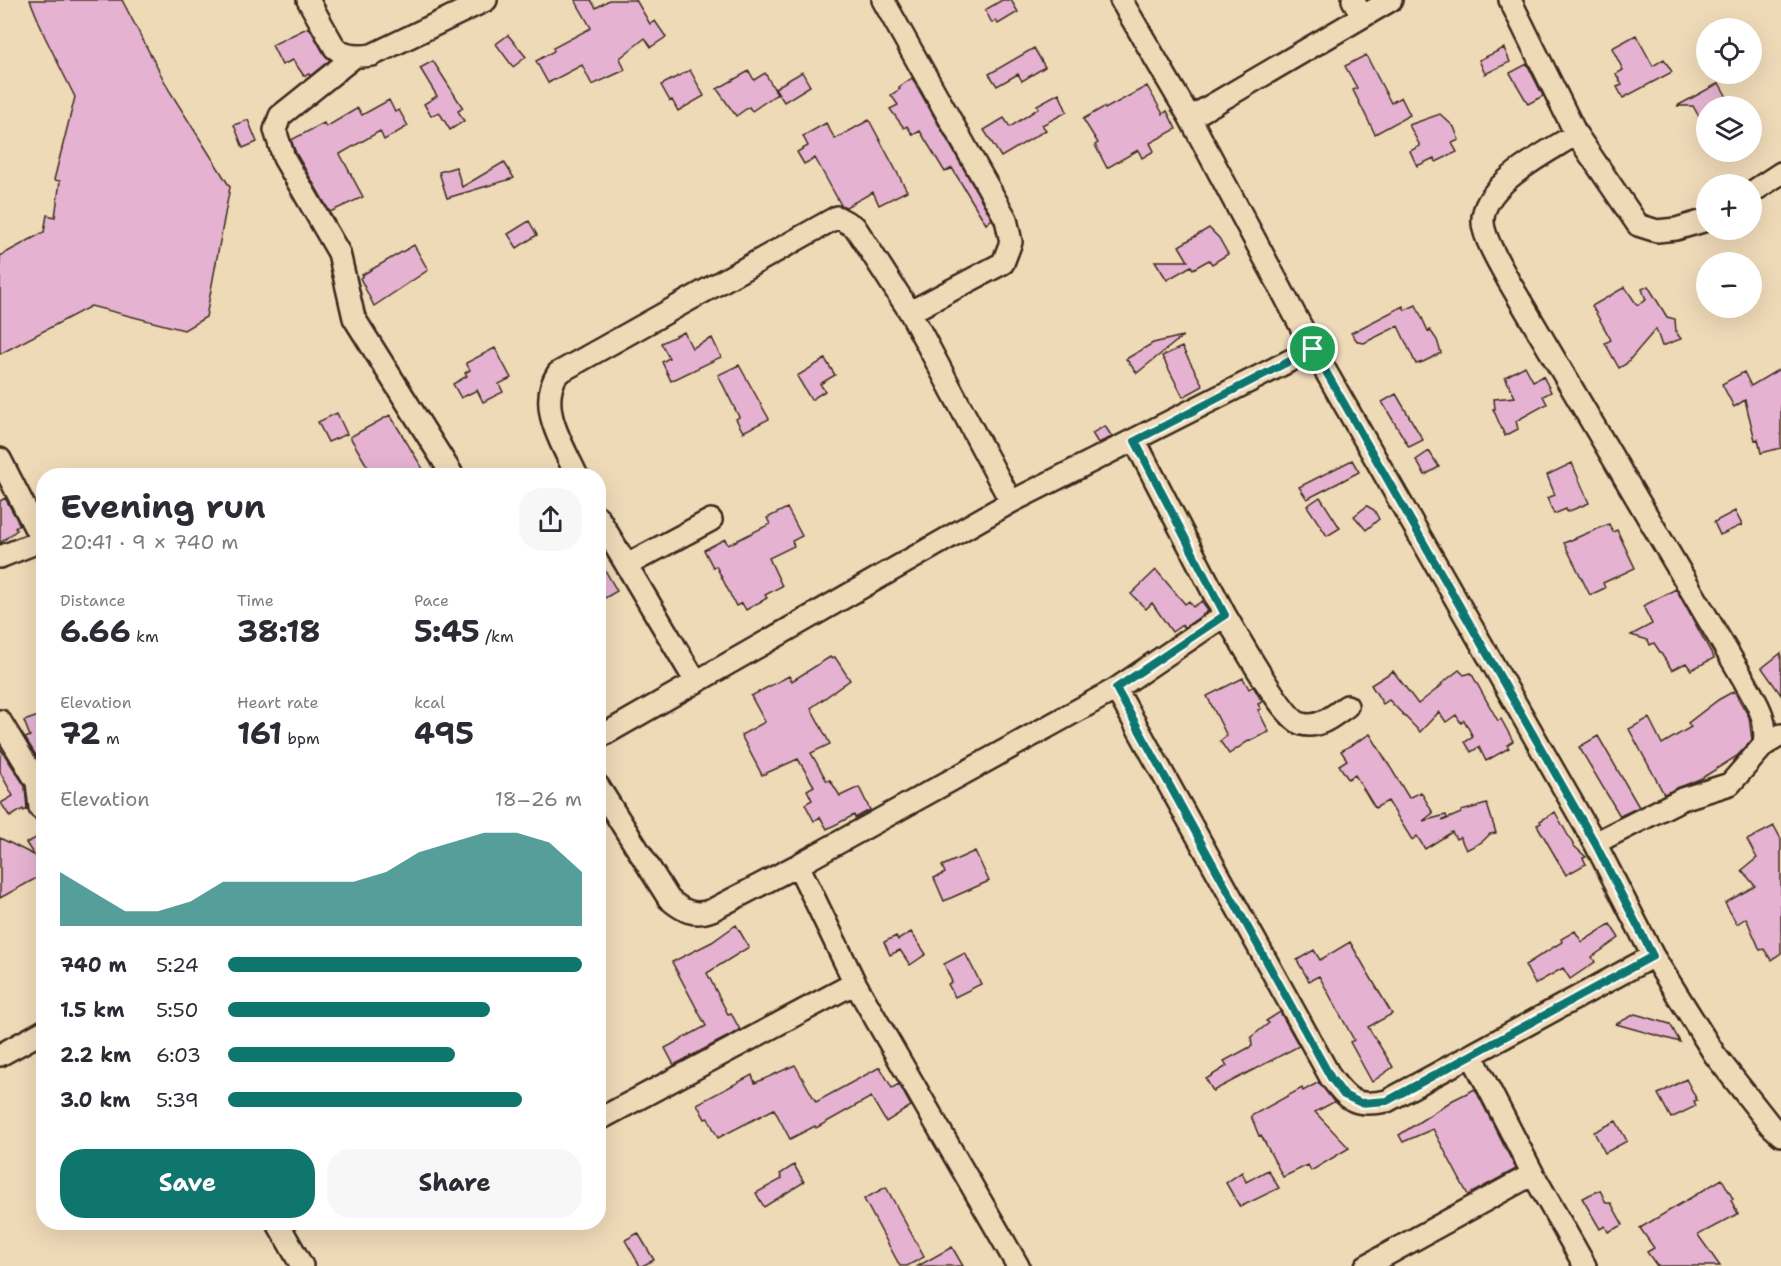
<!DOCTYPE html>
<meta charset="utf-8">
<style>
body{margin:0;font-family:"Shantell Sans",sans-serif;background:#f7f7f7;color:#2b2b33;height:100vh;display:flex;flex-direction:column;font-size:22px;white-space:nowrap}
*{box-sizing:border-box;margin:0}
p{font-size:20px;color:#7c7c81}
.icon{flex:none;width:33px;height:33px;fill:none;stroke:currentColor;stroke-width:2;stroke-linecap:round;stroke-linejoin:round}
.map{position:relative;flex:1;overflow:hidden}
.panel{position:absolute;left:36px;top:468px;width:570px;height:762px;display:flex;flex-direction:column;background:#fff;border-radius:24px;box-shadow:0 6px 24px #0002}
.panel>*{flex:none}
.tools{position:absolute;left:1696px;top:18px;display:grid;gap:12px}
.tools a{display:grid;place-items:center;width:66px;height:66px;border-radius:50%;background:#fff;box-shadow:0 6px 24px #0002;font-size:30px}
.pin{position:absolute;display:grid;place-items:center;width:51px;height:51px;color:#fff;margin:-26px;border:3px solid #fff;border-radius:50%;box-shadow:0 2px 6px #0007}
.round{display:grid;place-items:center;flex:none;width:63px;height:63px;border-radius:24px;background:#f7f7f7}
.summary{display:flex;align-items:center;justify-content:space-between;height:102px;padding:0 24px}
h1{font-size:33px;font-weight:700;line-height:45px}
.figures{display:grid;grid-template-columns:repeat(3,1fr);gap:9px;height:102px;padding:6px 24px}
.figures div{display:grid;align-content:center}
.figures b{font-size:30px;font-weight:700}
.figures small{font-size:16px;font-weight:400}
.figures p{font-size:16px}
.chart{height:168px;padding:12px 24px}
.chart p{display:flex;justify-content:space-between}
.chart svg{width:100%;height:108px;margin-top:6px;fill:#0f766e;opacity:.7}
.button{display:flex;gap:12px;margin-top:auto;padding:12px 24px}
.button a{flex:1;height:69px;border-radius:24px;background:#0f766e;color:#fff;font-size:24px;font-weight:700;line-height:69px;text-align:center}
.button a+a{background:#f7f7f7;color:#2b2b33}
ul{padding:0 24px;list-style:none;font-size:20px}
li{display:grid;grid-template-columns:96px 72px 1fr;align-items:center;height:45px}
li i{height:15px;border-radius:8px;background:#0f766e}
.map>svg:first-child{display:block}
.building{fill:#e5b3d1;stroke:#3b2a1e;stroke-width:1.5}
.lines{fill:none;stroke-linecap:round;stroke-linejoin:round}
.minor-casing{stroke:#3b2a1e;stroke-width:26}
.minor{stroke:#efdab8;stroke-width:21}
.route-casing{stroke:#fff;stroke-width:12}
.route{stroke:#0f766e;stroke-width:8}
</style>
<div class="map">
<svg width="1781" height="1266" viewBox="0 0 1781 1266">
<rect width="100%" height="100%" fill="#efdab8"/>
<filter id="ink" filterUnits="userSpaceOnUse"><feTurbulence type="fractalNoise" baseFrequency=".0167" numOctaves="2"/><feDisplacementMap in="SourceGraphic" scale="12" xChannelSelector="R" yChannelSelector="G"/><feConvolveMatrix kernelMatrix="1 2 1 2 8 2 1 2 1" color-interpolation-filters="sRGB"/></filter>
<g filter="url(#ink)">
<!-- building -->
<path class="building" d="M30 0H122L169 90 230 187 206 317 184 330 91 306 0 354V256L44 232 47 215 55 217 60 181 54 180 75 97 45 37Z
M575 0H591L596 8 609 0H636L650 24 655 21 666 37 651 47 645 38 620 58 625 70 592 85 582 65 548 83 536 61 554 51 553 48 591 28Z
M1002 0H1011L1018 12 998 24 996 20 992 23 985 10Z
M309 27 324 54 330 60 310 76 309 74 304 76 293 60 282 65 272 45Z
M508 35 526 57 513 67 496 44Z
M1636 35 1653 66 1664 59 1672 72 1623 98 1617 87 1622 85 1616 74 1623 70 1612 48Z
M1034 48 1045 67 1022 81 1018 74 997 86 989 74Z
M1504 48 1510 62 1485 74 1479 60Z
M1366 55 1391 103 1401 97 1410 115 1375 134 1353 90 1357 88 1345 66Z
M433 61 463 108 458 111 464 121 450 130 439 112 431 116 424 104 437 96 420 68Z
M1527 64 1543 96 1528 104 1510 73Z
M690 70 704 96 678 111 672 100 670 101 661 85Z
M749 71 754 80 765 73 777 94 752 111 749 107 736 116 717 89Z
M802 72 810 86 784 102 775 88Z
M912 78 992 219 986 224 952 168 945 172 920 131 913 135 907 126 904 128 890 109 898 105 891 95 900 89 899 87Z
M1719 83 1732 106H1707V131L1693 106H1677Z
M1147 86 1163 114 1167 111 1176 129 1150 143 1154 151 1142 158 1138 150 1107 168 1095 145 1098 143 1083 119 1104 107 1105 109Z
M1059 93 1067 112 1042 125 1046 130 1001 157 984 130 1004 118 1010 127 1039 108 1037 105Z
M389 100 395 112 399 110 408 126 384 140 380 131 340 154 363 197 330 212 296 153 291 140 324 123 326 127 358 108 362 115Z
M1440 114 1454 127 1459 140 1452 143 1457 152 1436 162 1434 158 1417 166 1410 151 1420 146 1409 125Z
M248 120 257 142 243 148 234 125Z
M869 120 907 191 879 205 873 192 846 207 841 205 815 158 804 164 797 152 808 146 803 136 826 123 835 139Z
M504 162 514 178 447 198 439 172 456 167 462 187Z
M529 221 537 235 517 248 508 234Z
M1209 228 1219 238 1228 254 1212 264 1209 260 1193 269 1191 266 1167 280 1155 261H1188L1179 246Z
M414 245 428 270 374 306 360 278 363 276 362 275Z
M1648 286 1667 317 1675 319 1676 332 1681 339 1662 346 1656 329 1626 364 1619 368 1605 343 1611 340 1592 306 1625 287 1637 305 1646 300 1642 289Z
M1416 305 1428 331 1430 330 1437 340 1441 353 1423 362 1416 364 1398 326 1364 343 1358 342 1351 333 1403 306 1405 310Z
M684 332 692 348 712 338 721 357 671 381 662 362 669 358 661 343Z
M1183 336 1137 373 1126 359 1153 343Z
M1182 347 1203 386 1183 397 1162 356Z
M495 348 511 378 499 384 503 392 483 402 477 390 461 398 453 384 467 376 465 373 470 370 466 363Z
M825 359 835 375 820 384 825 391 811 400 797 376Z
M739 365 769 419 743 432 736 419 739 417 718 375Z
M1525 366 1533 381 1543 376 1551 392 1543 396 1547 404 1516 421 1518 429 1505 436 1493 409H1495L1494 399 1515 397 1505 377Z
M1781 368V448L1761 453 1758 439 1755 440 1745 400 1734 407 1722 384 1744 372 1751 386Z
M1396 394 1423 440 1409 447 1382 402Z
M337 413 347 434 328 442 318 422Z
M390 415 423 469 412 476H373L350 437Z
M1105 426 1112 437 1098 443 1092 433Z
M1429 451 1439 467 1425 475 1416 460Z
M1352 460 1359 472 1340 482 1307 499 1299 487Z
M1572 463 1589 503 1567 512 1566 509 1554 514 1547 498 1555 495 1547 475Z
M1320 497 1340 528 1327 536 1307 506Z
M5 498 20 525 15 528 17 530 0 543V501Z
M1367 506 1374 510 1379 519 1366 530 1354 516Z
M787 508 802 536 792 541 794 546 769 558 782 586 765 595 767 598 746 610 742 603 736 606 716 566 713 567 704 550 725 539 728 545 770 524 767 518Z
M1735 511 1742 525 1720 535 1714 522Z
M1609 524 1613 532 1617 530 1635 568 1603 583 1605 588 1590 595 1564 543Z
M598 558 617 591 598 602Z
M1156 570 1185 604 1189 601 1193 607 1202 601 1208 611 1184 628 1182 625 1172 632 1152 603 1146 609 1131 594Z
M1676 589 1714 658 1691 670 1686 663 1672 670 1654 643 1650 645 1648 640 1631 635 1652 624 1643 606Z
M1781 653V695L1762 668Z
M830 657 832 659 835 657 850 680 811 708 830 744 811 753 827 781 830 780 840 796 859 787 870 810 855 818 854 815 827 829 820 817 814 821 805 804 812 800 807 790 814 786 798 759 762 775 741 735 765 722 751 696 789 676 792 681Z
M1459 670 1464 675 1471 673 1498 721 1501 719 1513 741 1507 745 1509 748 1486 761 1479 747 1471 752 1465 742 1473 737 1464 720 1461 723 1456 715 1446 722 1439 712 1420 732 1389 700 1383 704 1371 685 1393 671 1418 704 1442 685 1441 684Z
M1243 678 1249 689 1253 686 1262 702 1258 704 1261 709 1258 710 1269 732 1247 742 1229 754 1220 741 1227 736 1207 696Z
M1734 691 1749 717 1752 740 1737 756 1702 778 1664 794 1629 729 1649 718 1662 744 1691 727 1688 723 1718 700Z
M44 714V768L25 738 30 736 24 721Z
M1370 734 1409 798 1421 792 1433 813 1423 821 1446 815 1447 818 1442 821 1461 813V811L1487 804 1496 833 1490 834 1482 842 1466 850 1460 837 1456 839 1452 832 1425 849 1417 836 1412 840 1388 801 1375 808 1355 775 1348 779 1339 765 1347 760 1341 751Z
M1598 736 1639 807 1620 816 1579 747Z
M0 748 25 786 27 809 24 811 23 809 10 817 1 803 13 796 0 772Z
M1555 812 1574 846 1586 857 1583 858 1586 864 1566 875 1537 825 1541 823 1540 821Z
M1774 826 1781 839V953L1771 960 1764 949 1760 950 1746 918 1737 924 1725 903 1755 886 1742 870 1757 858 1747 840Z
M44 834V874L0 898V838L34 855 26 843Z
M975 851 989 881 944 901 934 878 945 873 942 866Z
M1610 924 1619 938 1592 957 1595 962 1570 979 1563 968 1535 984 1525 965 1562 942 1561 939 1575 931 1582 942Z
M736 925 749 947 707 973 728 1014 731 1013 740 1030 674 1065 665 1048 706 1026 672 962 712 942Z
M911 932 926 954 910 965 900 950 890 955 884 942 896 936 898 940Z
M1350 942 1392 1014 1368 1027 1393 1067 1372 1082 1350 1042 1354 1040 1319 976 1309 981 1297 960 1314 950 1320 960Z
M965 953 981 984 955 997 948 984 952 982 944 964Z
M1280 1012 1299 1046 1213 1091 1206 1079 1227 1066 1224 1061 1252 1046 1251 1037 1269 1023 1266 1021Z
M1635 1014 1670 1024 1680 1042 1616 1024Z
M795 1065 816 1102 880 1067 892 1088 899 1084 911 1106 886 1122 871 1097 816 1128 815 1126 790 1139 774 1109 718 1138 708 1118 705 1119 697 1104 752 1075 755 1083Z
M1686 1079 1697 1100 1694 1101 1696 1106 1671 1118 1658 1094Z
M1319 1082 1334 1102 1315 1112 1349 1148 1311 1171 1308 1165 1283 1177 1261 1135 1259 1136 1251 1116 1302 1088 1303 1091Z
M1475 1089 1516 1169 1468 1195 1433 1129 1403 1142 1399 1135 1453 1100Z
M1616 1121 1627 1141 1605 1153 1594 1132Z
M794 1165 804 1182 764 1207 756 1193 782 1179 780 1174Z
M1268 1170 1279 1188 1240 1207 1226 1183 1242 1172 1246 1182Z
M1722 1179 1733 1199 1731 1200 1738 1214 1698 1235 1720 1266H1657L1647 1252 1654 1248 1640 1228Z
M886 1187 924 1257 907 1266H900L864 1199Z
M1600 1190 1606 1203H1611L1623 1225 1608 1232 1605 1226 1600 1229 1582 1198Z
M638 1233 654 1260 642 1266H640L625 1240Z
M952 1247 963 1266H918Z"/>
<g class="lines">
<defs>
<path id="minor" d="M308 0 335 48C345 57 359 57 372 55L486 0
M883 0 1006 219 1011 242 1003 263 910 312 1011 502
M1121 0 1190 118 1313 349 1595 843 1653 956 1715 1055 1770 1125 1781 1135
M1353 0 1362 16
M1510 0 1576 134 1638 225 1657 231 1676 229 1707 220
M355 56 280 116 275 130 284 158 339 253 354 318 453 476
M1190 118 1391 0
M1576 134C1547 153 1473 188 1484 229 1488 246 1500 264 1508 280L1744 680C1757 704 1768 717 1764 745
M1752 192 1781 173
M0 459 44 545
M577 476C563 445 536 406 558 373L837 217 855 227 910 312
M598 517 696 682
M0 557 41 541
M627 565 711 520
M1225 615C1237 635 1284 720 1302 724 1319 729 1334 715 1347 706
M1116 689 1225 615 1135 441
M0 721 37 782 40 808
M598 738 1011 502 1313 349
M598 786 669 899C683 911 694 917 712 910L798 865
M1595 843 1682 799 1730 784 1764 745 1781 735
M855 983 798 865 1116 689 1331 1078C1349 1102 1357 1107 1387 1101L1653 956
M0 1055 44 1031
M1472 1056 1533 1174
M598 1120 855 983 1018 1266
M277 1222 302 1266
M1366 1266 1533 1174 1585 1266"/>
</defs>
<!-- minor casing -->
<use href="#minor" class="minor-casing"/>
<!-- minor -->
<use href="#minor" class="minor"/>
</g>
</g>
<g class="lines" filter="url(#ink)">
<defs>
<path id="route" d="M1313 349 1595 843 1653 956 1387 1101 1361 1103 1344 1095 1331 1078 1116 688 1225 615 1135 441Z"/>
</defs>
<!-- route casing -->
<use href="#route" class="route-casing"/>
<!-- route -->
<use href="#route" class="route"/>
</g>
</svg>
<div class="tools">
<a><svg class="icon" aria-label="locate" viewBox="0 0 24 24"><circle cx="12" cy="12" r="6"/><path d="M12 2v4M12 18v4M2 12h4M18 12h4"/></svg></a>
<a><svg class="icon" aria-label="layers" viewBox="0 0 24 24"><path d="M12 4l9 5-9 5-9-5zM3 14l9 5 9-5"/></svg></a>
<a>+</a>
<a>−</a>
</div>
<div class="pin" style="left:1313px;top:349px;background:#1e9e55"><svg class="icon" aria-label="arrive" viewBox="0 0 24 24"><path d="M6 21V4h12l-3 4 3 4H6"/></svg></div>
<section class="panel">
<div class="summary"><div><h1>Evening run</h1><p>20:41 · 9 × 740 m</p></div><a class="round"><svg class="icon" aria-label="share" viewBox="0 0 24 24"><path d="M12 15V3M7 8l5-5 5 5M5 13v7h14v-7"/></svg></a></div>
<div class="figures">
<div><p>Distance</p><b>6.66<small> km</small></b></div>
<div><p>Time</p><b>38:18</b></div>
<div><p>Pace</p><b>5:45<small> /km</small></b></div>
</div>
<div class="figures">
<div><p>Elevation</p><b>72<small> m</small></b></div>
<div><p>Heart rate</p><b>161<small> bpm</small></b></div>
<div><p>kcal</p><b>495</b></div>
</div>
<div class="chart"><p><span>Elevation</span>18–26 m</p>
<svg viewBox="0 0 160 44" preserveAspectRatio="none"><path d="M0 44V22L10 30L20 38L30 38L40 34L50 26L60 26L70 26L80 26L90 26L100 22L110 14L120 10L130 6L140 6L150 10L160 22V44z"/></svg>
</div>
<ul>
<li><b>740 m</b>5:24<i style="width:100%"></i></li>
<li><b>1.5 km</b>5:50<i style="width:74%"></i></li>
<li><b>2.2 km</b>6:03<i style="width:64%"></i></li>
<li><b>3.0 km</b>5:39<i style="width:83%"></i></li>
</ul>
<div class="button"><a>Save</a><a>Share</a></div>
</section>
</div>
